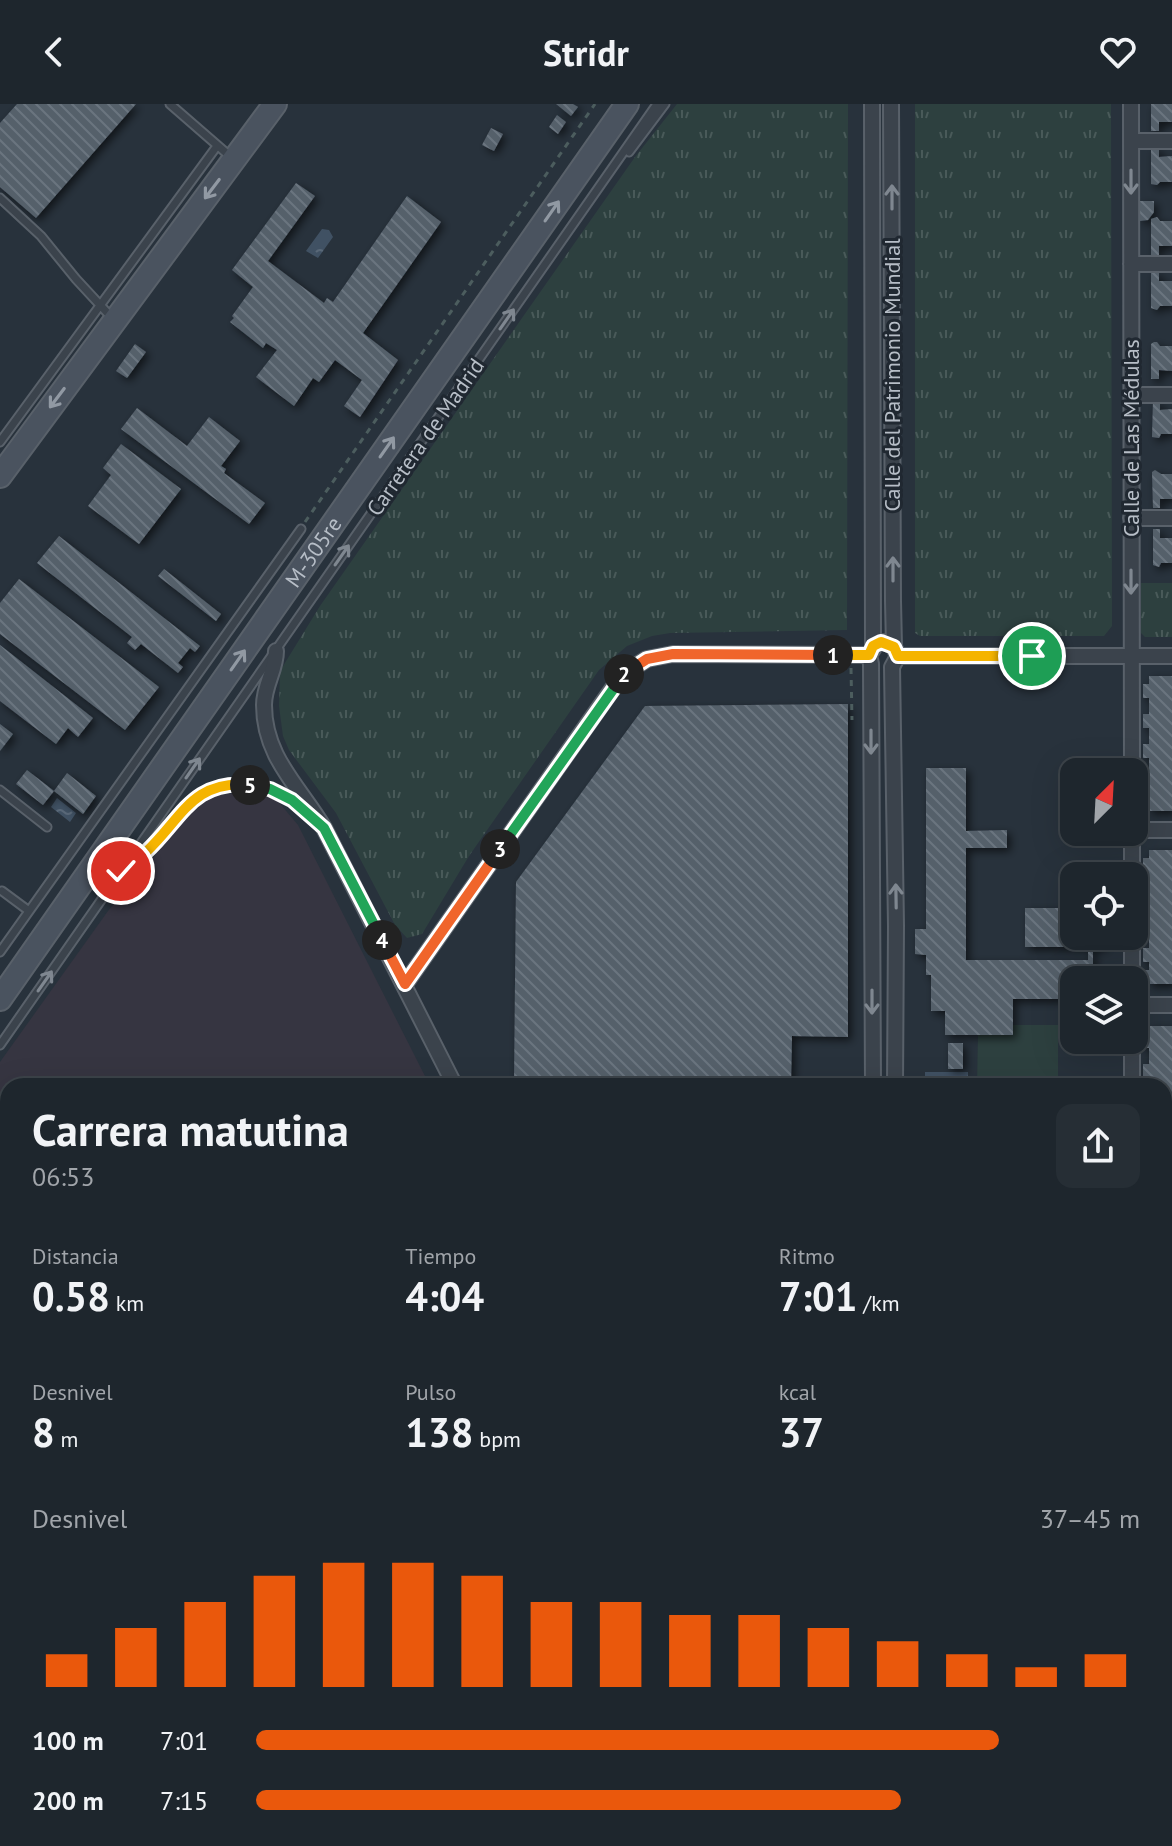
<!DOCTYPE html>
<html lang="es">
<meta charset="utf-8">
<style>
body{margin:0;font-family:"PT Sans",sans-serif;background:#262e35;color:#f1f3f6;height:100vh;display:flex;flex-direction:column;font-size:30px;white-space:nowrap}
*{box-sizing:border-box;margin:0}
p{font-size:26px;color:#a1a5aa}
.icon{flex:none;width:44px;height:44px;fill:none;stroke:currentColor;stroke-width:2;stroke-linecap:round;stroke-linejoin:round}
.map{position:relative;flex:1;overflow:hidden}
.panel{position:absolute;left:0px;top:974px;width:1172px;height:768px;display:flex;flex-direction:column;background:#1e262d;border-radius:24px 24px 0 0;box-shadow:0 8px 32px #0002,0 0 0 2px #3c4349}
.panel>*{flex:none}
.needle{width:52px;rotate:24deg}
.buttons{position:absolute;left:1060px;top:654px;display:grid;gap:16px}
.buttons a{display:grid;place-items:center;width:88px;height:88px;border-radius:16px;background:#1e262d;box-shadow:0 8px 32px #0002,0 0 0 2px #3c4349;font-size:40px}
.pin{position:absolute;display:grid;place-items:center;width:68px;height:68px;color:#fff;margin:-34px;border:4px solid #fff;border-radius:50%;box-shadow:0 2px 8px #0007}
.km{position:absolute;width:40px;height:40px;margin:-20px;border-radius:50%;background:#222;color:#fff;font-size:22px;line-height:40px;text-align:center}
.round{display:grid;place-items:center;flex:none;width:84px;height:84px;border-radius:16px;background:#262e35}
.summary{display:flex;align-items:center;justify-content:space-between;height:136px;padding:0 32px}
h1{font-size:44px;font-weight:800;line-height:60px}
.stats{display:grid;grid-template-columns:repeat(3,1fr);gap:12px;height:136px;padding:8px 32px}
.stats div{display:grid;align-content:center}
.stats b{font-size:40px;font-weight:800}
.stats small{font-size:22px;font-weight:400}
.stats p{font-size:22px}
.chart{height:224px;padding:16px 32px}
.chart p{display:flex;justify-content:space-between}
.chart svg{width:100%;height:144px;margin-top:8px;stroke:#ea580c;stroke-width:6}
ul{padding:0 32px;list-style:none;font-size:26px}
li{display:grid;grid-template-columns:128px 96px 1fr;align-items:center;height:60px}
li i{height:20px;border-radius:10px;background:#ea580c}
header{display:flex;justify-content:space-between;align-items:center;height:104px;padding:0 32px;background:#1e262d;font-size:36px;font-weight:800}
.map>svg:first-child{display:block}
.medical{fill:#363541}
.grass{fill:url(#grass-tufts)}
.pitch{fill:#2d403f}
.water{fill:url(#water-ripples)}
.building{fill:url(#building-back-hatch);filter:url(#shadow)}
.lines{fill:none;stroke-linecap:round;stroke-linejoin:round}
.lane-casing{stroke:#59616a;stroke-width:11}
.street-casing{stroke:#59616a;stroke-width:18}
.secondary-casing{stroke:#59616a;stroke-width:26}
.path{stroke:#4c5d5e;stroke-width:3;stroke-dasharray:6 6;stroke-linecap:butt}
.lane{stroke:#3b434c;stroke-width:7}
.street{stroke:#3b434c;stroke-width:14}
.secondary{stroke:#4a535f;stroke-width:22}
.oneway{stroke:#7f8790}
.oneway2{stroke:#9199a3}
.split-1-casing{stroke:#fff;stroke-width:16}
.split-2-casing{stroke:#fff;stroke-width:16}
.split-3-casing{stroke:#fff;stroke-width:16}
.split-4-casing{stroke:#fff;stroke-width:16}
.split-5-casing{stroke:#fff;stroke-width:16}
.split-6-casing{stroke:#fff;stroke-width:16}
.split-1{stroke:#f5b400;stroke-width:10}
.split-2{stroke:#f0652b;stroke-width:10}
.split-3{stroke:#22a559;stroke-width:10}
.split-4{stroke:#f0652b;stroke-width:10}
.split-5{stroke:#22a559;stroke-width:10}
.split-6{stroke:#f5b400;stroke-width:10}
.labels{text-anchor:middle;stroke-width:6;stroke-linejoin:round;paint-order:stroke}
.street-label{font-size:22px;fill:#b7bec7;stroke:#202831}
</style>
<header><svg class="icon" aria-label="back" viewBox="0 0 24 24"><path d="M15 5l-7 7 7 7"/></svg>Stridr<svg class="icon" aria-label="heart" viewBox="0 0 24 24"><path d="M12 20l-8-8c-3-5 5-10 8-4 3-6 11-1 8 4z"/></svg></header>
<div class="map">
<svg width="1172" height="1742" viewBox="0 0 1172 1742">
<defs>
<pattern id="grass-tufts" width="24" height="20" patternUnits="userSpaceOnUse" patternTransform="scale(2)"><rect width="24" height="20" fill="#2d403f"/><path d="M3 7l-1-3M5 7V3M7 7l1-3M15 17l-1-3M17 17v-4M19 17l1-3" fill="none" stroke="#495a59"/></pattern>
<pattern id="water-ripples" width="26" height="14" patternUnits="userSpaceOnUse" patternTransform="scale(2)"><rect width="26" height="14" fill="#405163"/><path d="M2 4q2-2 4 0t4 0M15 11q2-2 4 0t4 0" fill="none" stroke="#596878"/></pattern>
<pattern id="building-back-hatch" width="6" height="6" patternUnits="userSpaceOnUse" patternTransform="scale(2)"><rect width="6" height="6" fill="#55606b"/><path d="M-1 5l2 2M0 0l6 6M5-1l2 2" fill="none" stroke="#6b757f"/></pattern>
<filter id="shadow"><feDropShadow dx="3.5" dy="3.5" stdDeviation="4" flood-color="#0009"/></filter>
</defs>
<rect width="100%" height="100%" fill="#28323c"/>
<!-- medical -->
<path class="medical" d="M249 687 263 689 276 695 298 721 430 982H8V1734H352V1742H0V958L108 807 197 701 206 695 220 691Z"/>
<!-- grass -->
<path class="grass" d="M677 0H848L847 526 670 529 652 532 627 542 599 566 469 752 422 830 407 834 395 821 336 709 289 646 283 632 279 602 280 567 320 502 635 53Z
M915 0H1111L1112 522 1104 532H920L915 529Z
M1141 479H1172V533H1145L1141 529Z
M1164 1102H1172V1220L1164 1236Z
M1172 1307V1393L1164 1389V1323Z
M1164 1413 1172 1422V1600H1164Z
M1164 1638H1172V1703L1164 1705Z"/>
<!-- pitch -->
<path class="pitch" d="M1013 921H1058V982H977L978 931Z"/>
<!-- water -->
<path class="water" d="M322 125 329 126 333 133 318 154 306 147Z
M57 694 76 709 70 718 51 703Z
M925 968H968V982H925Z"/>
<!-- building -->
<path class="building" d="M17 0H136L36 114 0 83V19Z
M556 0H573L578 3 571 12Z
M1151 0H1172V18H1159V27H1151Z
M557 11 566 18 558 30 549 23Z
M491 24 503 30 494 47 482 41Z
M1151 44H1159V53L1172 52V78H1160L1157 81 1151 80Z
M296 79 315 92 268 157 324 199 327 194 333 198 407 92 441 118 363 229 398 256 360 313 344 302 362 276 335 256 319 278 313 274 294 302 256 273 277 246 266 239 263 244 230 218 234 214 232 212 253 183 232 166Z
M1140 97H1154V108L1148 116 1140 117Z
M1157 113 1160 117H1172V142H1159V151H1151V115Z
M1151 168H1159V177H1172V202H1160L1157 206 1151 204Z
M1154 238H1157L1160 242H1172V267L1159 266V275H1151V240Z
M135 240 146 248 127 274 116 267Z
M1153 297H1160V306L1172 305V330H1161L1159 334 1152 333Z
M137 304 187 342 209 313 240 337 221 362 226 365 224 369 265 399 249 420 121 325Z
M121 340 181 385 139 440 88 402 111 371 103 364Z
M1155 366 1161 370H1172V395H1160V404H1153L1152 368Z
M1153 425H1160V434H1172V459H1161L1159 463 1153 461Z
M59 432 200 542 195 548 190 544 178 559 183 563 178 569 141 540 135 546 127 539 132 533 37 459Z
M164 465 221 510 216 517 158 472Z
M19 475 159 583 125 626 0 530V499Z
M0 541 93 614 78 633 68 624 56 640 0 597Z
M1149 572H1172V707H1149V699H1143V692H1149V684H1143V670H1149V654H1143V640H1149V624H1143V610H1149V594H1143V580H1149Z
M848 600V933L792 932 791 979 813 977 814 982H514L516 778 645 602Z
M0 620 13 630 0 647Z
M926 664H966V727L1007 726V744H966V856H1088V843H1025V804H1074V832H1104V843H1093V876H1074V895H1013V931H945V907H931V871H926V851L915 850V825H926Z
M27 666 54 687 43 701 16 680Z
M67 669 96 692 83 710 54 687Z
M1149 746H1172V880H1149V873H1143V866H1149V858H1143V844H1149V828H1143V814H1149V798H1143V784H1149V768H1143V754H1149Z
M1149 922H1172V1072H1164V982H1149V974H1143V960H1149V944H1143V930H1149Z
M948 939H963V965H948Z
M8 1217V1286L0 1297V1228Z
M0 1300 8 1306V1356L3 1352 0 1356Z
M0 1396 8 1401V1451L0 1445Z
M0 1491 8 1497V1556L0 1550Z
M8 1579V1631L0 1626V1586L2 1588Z
M8 1632V1708L0 1702V1644Z"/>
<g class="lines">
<defs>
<path id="lane" d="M170 0 232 54
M629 48 665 0
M0 94 41 132 76 175 113 215
M0 338 217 42
M0 686 47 723
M129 761C153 743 167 715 191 698 226 671 276 678 307 708
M2 787 29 807
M0 848 301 425
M0 941 657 0
M0 1145 8 1134
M0 1726 7 1716
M80 1742 83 1734"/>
<path id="street" d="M872 0 873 542
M891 0 893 497 894 543 898 552 892 563 896 822 895 982
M1131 0 1132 668
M1131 37H1172
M1131 160H1172
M1131 291H1172
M1131 414H1172
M276 547C276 566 264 581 264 601 264 653 299 682 324 724L455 982
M898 552H1172
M1134 726H1172
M1132 772V728
M1132 832V876
M405 880 623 570 647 555 673 550 869 551
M1134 901H1172
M873 982 871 560 869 551 877 539 886 538 894 543
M1132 982V936
M1164 1089H1172
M1164 1280 1172 1264
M1164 1404 1172 1410
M1164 1725H1172
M782 1742 788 1734
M987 1742V1734"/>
<g id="secondary">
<path d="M0 372 275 0"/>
<path id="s1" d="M0 895 627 0"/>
</g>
</defs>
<!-- lane casing -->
<use href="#lane" class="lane-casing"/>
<!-- street casing -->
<use href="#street" class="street-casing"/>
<!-- secondary casing -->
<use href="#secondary" class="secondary-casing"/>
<!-- path -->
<path class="path" d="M305 418 595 0
M851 564 852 616
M1138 679V712
M833 1734V1739
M1120 1742V1741"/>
<!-- lane -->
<use href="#lane" class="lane"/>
<!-- street -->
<use href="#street" class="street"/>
<!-- secondary -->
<use href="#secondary" class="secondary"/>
</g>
<!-- one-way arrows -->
<defs><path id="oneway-shaft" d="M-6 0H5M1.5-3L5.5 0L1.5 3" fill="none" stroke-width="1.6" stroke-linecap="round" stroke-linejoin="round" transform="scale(2)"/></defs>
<g class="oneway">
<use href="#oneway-shaft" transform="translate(1131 78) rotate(90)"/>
<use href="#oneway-shaft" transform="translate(892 93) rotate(-90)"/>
<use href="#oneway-shaft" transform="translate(507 215) rotate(-55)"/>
<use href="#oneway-shaft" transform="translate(342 451) rotate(-55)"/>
<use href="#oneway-shaft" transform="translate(893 465) rotate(-90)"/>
<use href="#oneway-shaft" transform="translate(1131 478) rotate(90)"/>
<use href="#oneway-shaft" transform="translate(871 638) rotate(90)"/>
<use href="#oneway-shaft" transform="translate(193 664) rotate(-55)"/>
<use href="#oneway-shaft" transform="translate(896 792) rotate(-91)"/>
<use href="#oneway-shaft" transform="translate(45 877) rotate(-55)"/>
<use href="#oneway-shaft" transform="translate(872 898) rotate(90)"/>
</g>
<g class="oneway2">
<use href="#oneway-shaft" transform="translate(212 85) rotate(127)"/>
<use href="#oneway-shaft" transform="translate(552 107) rotate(-55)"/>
<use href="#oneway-shaft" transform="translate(57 294) rotate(127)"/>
<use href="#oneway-shaft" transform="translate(387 343) rotate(-55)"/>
<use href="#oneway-shaft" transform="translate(238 556) rotate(-55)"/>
</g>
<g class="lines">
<defs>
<path id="split-1" d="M833 551H869L873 542 881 538 894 543 898 552H1032"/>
<path id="split-2" d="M624 570 647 555 673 550 833 551"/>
<path id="split-3" d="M500 745 624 570"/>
<path id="split-4" d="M382 836 405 880 500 745"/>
<path id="split-5" d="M250 681 270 685 292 696 324 724 382 836"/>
<path id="split-6" d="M121 767C129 761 138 755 146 748 181 716 192 675 250 681"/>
</defs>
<!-- split-1 casing -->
<use href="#split-1" class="split-1-casing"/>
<!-- split-2 casing -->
<use href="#split-2" class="split-2-casing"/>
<!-- split-3 casing -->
<use href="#split-3" class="split-3-casing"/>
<!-- split-4 casing -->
<use href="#split-4" class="split-4-casing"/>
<!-- split-5 casing -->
<use href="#split-5" class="split-5-casing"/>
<!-- split-6 casing -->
<use href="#split-6" class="split-6-casing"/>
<!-- split-1 -->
<use href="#split-1" class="split-1"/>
<!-- split-2 -->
<use href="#split-2" class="split-2"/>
<!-- split-3 -->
<use href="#split-3" class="split-3"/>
<!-- split-4 -->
<use href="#split-4" class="split-4"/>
<!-- split-5 -->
<use href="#split-5" class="split-5"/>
<!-- split-6 -->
<use href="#split-6" class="split-6"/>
</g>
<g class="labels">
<!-- street labels -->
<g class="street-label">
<text transform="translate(892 271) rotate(-90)" y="8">Calle del Patrimonio Mundial</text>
<text transform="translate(425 333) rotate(-55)" y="8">Carretera de Madrid</text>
<text transform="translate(1131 334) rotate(-90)" y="8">Calle de Las Médulas</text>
<text dy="8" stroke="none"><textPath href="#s1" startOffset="546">M-305re</textPath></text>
</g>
</g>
</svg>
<div class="buttons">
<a><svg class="needle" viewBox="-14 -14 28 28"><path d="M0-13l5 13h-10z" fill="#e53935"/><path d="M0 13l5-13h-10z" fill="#a1a5aa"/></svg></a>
<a><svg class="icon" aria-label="locate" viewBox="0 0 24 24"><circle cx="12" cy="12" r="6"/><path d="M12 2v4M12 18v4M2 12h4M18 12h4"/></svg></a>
<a><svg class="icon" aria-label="layers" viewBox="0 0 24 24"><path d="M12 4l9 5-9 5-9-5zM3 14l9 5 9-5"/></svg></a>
</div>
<div class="pin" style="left:1032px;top:552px;background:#1e9e55"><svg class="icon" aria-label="arrive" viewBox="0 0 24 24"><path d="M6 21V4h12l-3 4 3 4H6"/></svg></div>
<div class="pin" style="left:121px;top:767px;background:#d93025"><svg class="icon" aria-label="check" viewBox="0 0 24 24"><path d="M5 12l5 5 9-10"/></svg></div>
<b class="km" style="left:833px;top:551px">1</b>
<b class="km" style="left:624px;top:570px">2</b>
<b class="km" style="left:500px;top:745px">3</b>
<b class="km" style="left:382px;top:836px">4</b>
<b class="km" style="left:250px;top:681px">5</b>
<section class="panel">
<div class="summary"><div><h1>Carrera matutina</h1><p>06:53</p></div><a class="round"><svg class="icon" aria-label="share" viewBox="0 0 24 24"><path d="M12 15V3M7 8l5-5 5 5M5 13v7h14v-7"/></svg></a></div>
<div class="stats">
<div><p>Distancia</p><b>0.58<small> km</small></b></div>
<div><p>Tiempo</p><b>4:04</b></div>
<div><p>Ritmo</p><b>7:01<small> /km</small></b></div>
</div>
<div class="stats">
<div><p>Desnivel</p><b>8<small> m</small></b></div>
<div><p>Pulso</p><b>138<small> bpm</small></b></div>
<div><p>kcal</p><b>37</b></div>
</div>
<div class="chart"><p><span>Desnivel</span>37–45 m</p>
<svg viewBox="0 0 160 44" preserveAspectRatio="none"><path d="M5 44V34M15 44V26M25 44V18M35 44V10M45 44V6M55 44V6M65 44V10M75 44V18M85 44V18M95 44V22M105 44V22M115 44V26M125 44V30M135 44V34M145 44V38M155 44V34"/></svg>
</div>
<ul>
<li><b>100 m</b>7:01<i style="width:84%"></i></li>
<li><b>200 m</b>7:15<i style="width:73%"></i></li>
</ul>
</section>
</div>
